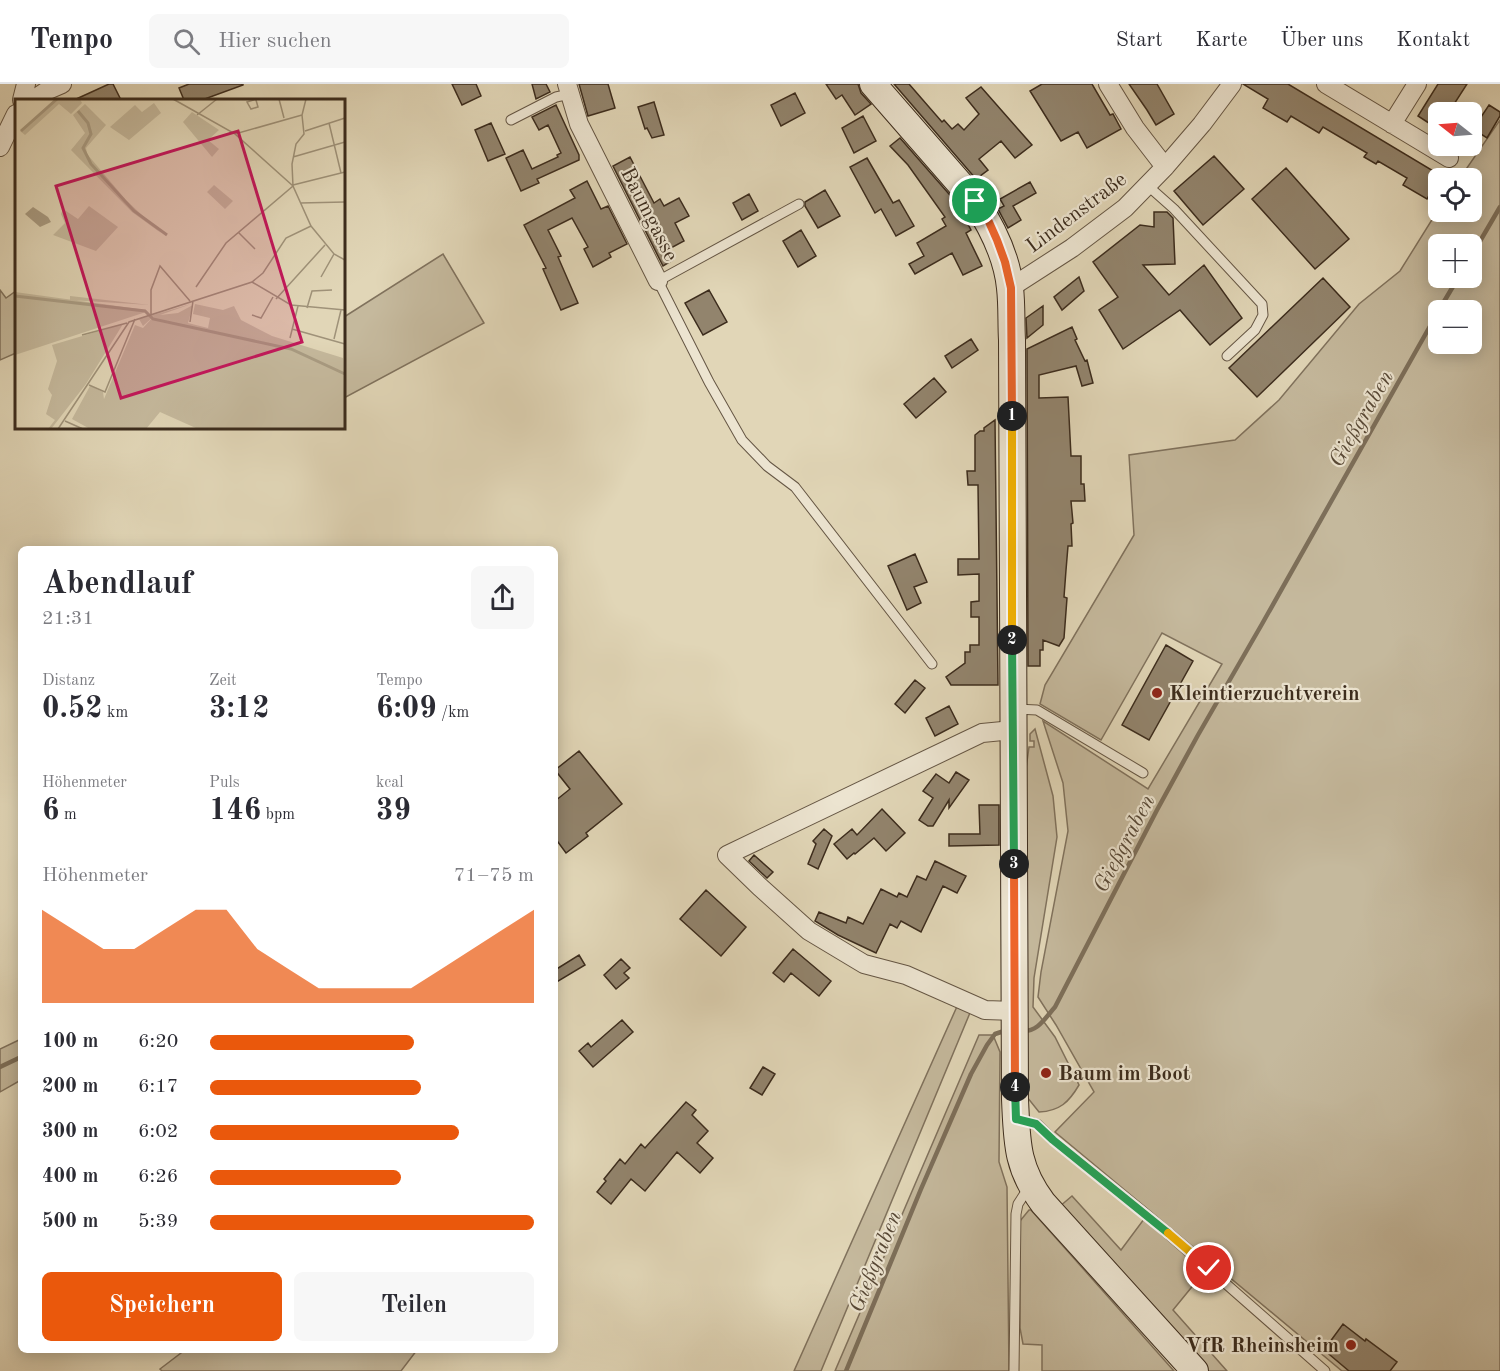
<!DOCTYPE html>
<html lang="de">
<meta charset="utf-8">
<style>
body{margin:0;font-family:"Old Standard TT",serif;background:#f7f7f7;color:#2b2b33;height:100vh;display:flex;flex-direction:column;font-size:22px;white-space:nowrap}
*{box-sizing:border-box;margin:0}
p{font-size:20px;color:#7c7c81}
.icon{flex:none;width:33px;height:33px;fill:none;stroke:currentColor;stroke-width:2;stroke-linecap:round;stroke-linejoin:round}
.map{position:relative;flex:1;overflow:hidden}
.side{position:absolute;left:18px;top:462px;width:540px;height:807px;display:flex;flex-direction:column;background:#fff;border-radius:9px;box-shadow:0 3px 15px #0003}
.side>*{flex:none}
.needle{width:39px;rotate:287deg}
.fabs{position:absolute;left:1428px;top:18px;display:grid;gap:12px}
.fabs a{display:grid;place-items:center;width:54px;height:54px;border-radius:9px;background:#fff;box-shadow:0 3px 15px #0003;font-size:30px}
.pin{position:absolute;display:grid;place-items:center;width:51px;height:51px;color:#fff;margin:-26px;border:3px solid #fff;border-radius:50%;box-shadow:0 2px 6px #0007}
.km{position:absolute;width:30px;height:30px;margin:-15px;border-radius:50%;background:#222;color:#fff;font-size:16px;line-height:30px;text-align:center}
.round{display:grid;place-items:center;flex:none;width:63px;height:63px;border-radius:9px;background:#f7f7f7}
.headline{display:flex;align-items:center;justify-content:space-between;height:102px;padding:0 24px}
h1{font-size:33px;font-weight:600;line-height:45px}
.stats{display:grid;grid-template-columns:repeat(3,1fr);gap:9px;height:102px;padding:6px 24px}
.stats div{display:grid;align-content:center}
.stats b{font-size:30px;font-weight:600}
.stats small{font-size:16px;font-weight:400}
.stats p{font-size:16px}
.chart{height:168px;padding:12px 24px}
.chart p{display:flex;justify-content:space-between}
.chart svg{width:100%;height:108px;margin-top:6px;fill:#ea580c;opacity:.7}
.action{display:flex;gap:12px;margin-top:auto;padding:12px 24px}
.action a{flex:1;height:69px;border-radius:9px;background:#ea580c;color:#fff;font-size:24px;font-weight:600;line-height:69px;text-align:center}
.action a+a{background:#f7f7f7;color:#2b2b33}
ul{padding:0 24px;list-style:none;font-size:20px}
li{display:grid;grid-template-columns:96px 72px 1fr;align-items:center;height:45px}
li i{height:15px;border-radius:8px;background:#ea580c}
header{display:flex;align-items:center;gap:36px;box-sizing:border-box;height:84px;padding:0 30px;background:#fff;border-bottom:2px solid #e1e1e2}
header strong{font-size:28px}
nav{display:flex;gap:33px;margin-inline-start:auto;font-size:21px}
.search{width:420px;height:54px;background:#f7f7f7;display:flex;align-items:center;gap:15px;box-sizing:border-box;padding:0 21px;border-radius:9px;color:#7c7c81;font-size:22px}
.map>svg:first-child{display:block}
.green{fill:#c5b99d;stroke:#80725d;stroke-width:1.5;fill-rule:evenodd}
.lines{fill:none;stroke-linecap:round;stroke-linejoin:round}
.stream{stroke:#7d6f5a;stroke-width:4.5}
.building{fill:#92846d;stroke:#3c2c1d;stroke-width:1.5}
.lane-casing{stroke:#655644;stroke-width:11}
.street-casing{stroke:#655644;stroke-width:20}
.secondary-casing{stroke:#3c2c1d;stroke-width:28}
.lane{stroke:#ece4d0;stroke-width:9}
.street{stroke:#ece4d0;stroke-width:18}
.secondary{stroke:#ece4d0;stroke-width:26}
.split-1-casing{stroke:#fff;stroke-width:12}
.split-2-casing{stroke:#fff;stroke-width:12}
.split-3-casing{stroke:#fff;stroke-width:12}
.split-4-casing{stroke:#fff;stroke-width:12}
.split-5-casing{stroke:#fff;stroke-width:12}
.split-6-casing{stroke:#fff;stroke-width:12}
.split-1{stroke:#f0652b;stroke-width:8}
.split-2{stroke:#f5b400;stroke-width:8}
.split-3{stroke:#22a559;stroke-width:8}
.split-4{stroke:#f0652b;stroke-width:8}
.split-5{stroke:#22a559;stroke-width:8}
.split-6{stroke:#f5b400;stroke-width:8}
.poi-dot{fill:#8f2418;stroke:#ece4d0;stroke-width:2}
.labels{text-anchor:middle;stroke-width:4.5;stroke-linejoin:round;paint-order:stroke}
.street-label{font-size:21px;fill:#3c2c1d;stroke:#ece4d0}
.poi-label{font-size:21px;font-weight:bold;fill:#3c2c1d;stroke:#ece4d0;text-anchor:start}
.water-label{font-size:22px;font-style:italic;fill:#574836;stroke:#ece4d0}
.inset-river{fill:none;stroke:#a99c83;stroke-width:3}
.inset-road{fill:none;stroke:#9f9279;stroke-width:1.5}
.view{fill:#c2185b;fill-opacity:0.15;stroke:#c2185b;stroke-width:3}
.inset-edge{fill:none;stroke:#3c2c1d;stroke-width:3}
</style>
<header>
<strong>Tempo</strong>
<div class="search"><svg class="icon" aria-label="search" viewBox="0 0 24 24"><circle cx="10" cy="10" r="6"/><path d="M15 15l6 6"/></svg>Hier suchen</div>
<nav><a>Start</a><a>Karte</a><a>Über uns</a><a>Kontakt</a></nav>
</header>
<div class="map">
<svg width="1500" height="1287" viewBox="0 0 1500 1287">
<rect width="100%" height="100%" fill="#e1d6b7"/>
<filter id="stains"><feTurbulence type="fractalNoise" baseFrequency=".00333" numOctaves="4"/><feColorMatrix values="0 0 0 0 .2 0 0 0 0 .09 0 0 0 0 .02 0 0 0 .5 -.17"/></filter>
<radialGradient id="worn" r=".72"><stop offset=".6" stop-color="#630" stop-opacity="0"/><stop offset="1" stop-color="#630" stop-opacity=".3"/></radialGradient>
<!-- green -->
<path class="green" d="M1500 36V1287H1342L1055 1048 1094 1008 1056 941 1038 913 1041 888 1068 747 1063 699 1043 637 1148 705 1222 580 1162 549 1101 656 1040 620 1045 601 1134 451 1129 371 1235 356 1279 316 1359 220 1400 187 1438 126 1472 128V94H1460ZM1438 160H1472V194H1438ZM1438 226H1472V260H1438Z
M443 170 484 239 344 314V233Z
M0 206 6 214 16 207V269L0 276Z
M1035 645 1053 712 1057 753 1034 894 1033 923 1055 953 1079 1001C1069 1018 1060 1027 1039 1028L1027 1013 1025 692 1029 663H1034V657H1030V650Z
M959 918 972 924 821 1287H794Z
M979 951H993L1000 968 999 1078 1007 1103 1009 1287H835Z
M21 955V996L0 1008V965Z
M1072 1112 1121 1166 1144 1135 1204 1188 1173 1226 1227 1287H1206L1059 1123Z
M1029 1126H1031L1174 1287H1042V1261L1023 1260 1020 1244V1137Z
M185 1266H417L401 1287H162L160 1285Z"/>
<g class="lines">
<!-- stream -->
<path class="stream" d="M1472 171 1500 123
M1439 226 1458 194
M1022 947C1038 948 1045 934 1055 923L1157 726 1198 651 1262 540 1438 228
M0 983 21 973
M846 1287 921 1105 971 990 987 961 995 950 1007 946"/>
</g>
<!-- building -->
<path class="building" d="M109 0H113L121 16H74Z
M189 0H243V1L202 16H184L179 4Z
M452 0H476L481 12 462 21Z
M532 0H546L550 8 536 15Z
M579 0H608L615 24 588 32Z
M826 0H858L861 9 871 20 855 31 842 11 836 15Z
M894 0H909L942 38 944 36 952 45 958 40 964 46 979 30 966 14 981 3 1032 61 1015 74 1001 57 979 75 988 86 976 95Z
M1042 0H1092L1110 31 1113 30 1121 45 1087 64 1078 48 1061 57 1030 7Z
M1129 0H1157L1174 30 1156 41 1147 26Z
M1243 0H1288L1440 91 1427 115 1403 101 1407 94 1378 77 1376 80 1364 73 1367 69 1323 43 1319 49 1291 32 1287 38 1263 24 1268 15Z
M1438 0H1467L1449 28H1438V45L1418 32Z
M795 9 805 29 781 42 771 21Z
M654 18 664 51 652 54 647 44 645 45 638 23Z
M556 21 579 71V76L537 95 539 99 521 107 506 74 523 66 532 85 558 73 557 71 561 69 548 41 539 46 532 33Z
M1489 21 1500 28V32L1487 54 1473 45Z
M863 32 876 57 854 69 842 44Z
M491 39 505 70 488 77 475 46Z
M900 54 956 118 971 146 966 149 982 182 963 191 952 169 915 190 909 180 924 172 917 159 946 142 942 135 945 133 908 81 890 62Z
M1214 72 1244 105 1203 141 1174 107Z
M630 73 654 119 660 115 664 122 679 114 689 132 675 139 684 157 667 166 673 176 663 182 613 82Z
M867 74 893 119 899 116 914 142 896 152 881 125 875 129 850 83Z
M1286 84 1349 155 1315 185 1252 115Z
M587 97 601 125 608 122 627 160 609 169 611 173 593 183 584 165 588 163 572 134 548 146 561 172 558 173 578 219 561 226 543 185 546 184 524 141 575 114 570 106Z
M1030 98 1036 109 1013 122 1021 136 1008 144 998 125 1004 122 1000 115Z
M825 106 840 132 818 144 805 122V118Z
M749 110 758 127 742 136 733 119Z
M1154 128H1167L1173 134 1175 180 1143 181 1169 211 1204 181 1242 234 1210 261 1180 226 1123 265 1099 226 1118 213 1093 178 1140 141 1154 143Z
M801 146 816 172 798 183 783 157Z
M1079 193 1084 207 1062 226 1054 213Z
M1323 194 1350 223 1257 313 1229 284Z
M709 206 727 238 703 251 685 219Z
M1043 222V241L1027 254 1026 234Z
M1072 243 1077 255 1075 256 1085 277 1087 276 1093 299 1082 302 1076 282 1039 291V314L1068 313 1071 372H1081V400H1084L1085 417H1071L1073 439 1071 440 1072 462H1068L1066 486 1064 513 1067 514 1064 554 1059 562 1043 556V566H1040V582H1028L1027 265Z
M971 255 978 266 952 284 945 272Z
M934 294 946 308 916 334 904 320Z
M995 336 998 601H951L946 593 965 579V568H970V561H979V533H971V518L979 517V490L958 491V475H979L978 401H968L967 387H975V351L980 347H984V344Z
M915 470 927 498 914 503 921 519 907 526 888 482Z
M1166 561 1193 577 1149 656 1122 641Z
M915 596 925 604 905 629 895 620Z
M949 622 958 640 935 652 926 634Z
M579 667 622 720 586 749 588 752 566 769 555 754V717L570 705 555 686Z
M956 688 969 696 949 724V716L933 742H928L919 736 933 714 923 707 936 690 949 699Z
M979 721H999V761L949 762V750H980Z
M882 725 905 749 886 767 874 754 855 770 854 769 847 775 834 760 852 745 857 751Z
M824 745 832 752 818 785 808 780 816 760 813 757Z
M754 771 773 788 767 794 749 777Z
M935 777 966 792 957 809 943 802 921 848 901 837 897 844 890 840 876 869 838 851 815 837 819 828 846 839 848 833 863 840 881 805 897 813 899 809 907 813 917 792 926 796Z
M706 806 746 843 721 872 680 835Z
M793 865 831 897 819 912 791 889 784 898 773 889Z
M579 871 585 881 555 899V886Z
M621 875 630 884 624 889 629 894 616 905 604 891Z
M622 936 633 948 593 983 579 967 588 959 591 963Z
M763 983 775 990 762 1011 750 1004Z
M686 1018 696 1026 692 1031 708 1047 697 1059 713 1074 700 1089 677 1068 645 1107 631 1095 611 1120 597 1108 606 1097 604 1095 620 1075 625 1080 641 1060 645 1064Z
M1343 1240 1365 1257 1366 1255 1397 1278 1390 1287H1349L1324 1266Z"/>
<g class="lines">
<defs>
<path id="lane" d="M511 36 556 13 570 10
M1147 101 1174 125 1262 220 1263 231 1255 246 1227 272
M799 120 658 197 709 298 742 356 767 382 795 403 932 580
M1016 625 1037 626 1143 689
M1017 1035 1037 1040 1053 1056 1141 1126 1208 1184 1325 1287
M1014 1287 1016 1130 1018 1120 1029 1103"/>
<path id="street" d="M567 0 579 40 658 197
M1108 0 1135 44 1165 83
M1326 0 1449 74
M22 16 26 0
M33 16 48 6 62 0
M1392 40 1417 0
M0 63 16 30
M1010 204 1072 164 1125 124 1165 83 1202 40 1232 0
M1013 646 982 649 727 771 760 803 809 847 864 880 906 891 985 926 1015 927"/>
<path id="secondary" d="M873 0 975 117C992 143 1007 172 1010 204 1012 221 1011 239 1012 256L1015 1015C1017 1057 1016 1083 1043 1119L1195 1287"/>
</defs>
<!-- lane casing -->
<use href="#lane" class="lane-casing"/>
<!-- street casing -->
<use href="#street" class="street-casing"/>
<!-- secondary casing -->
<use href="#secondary" class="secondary-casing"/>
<!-- lane -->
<use href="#lane" class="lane"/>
<!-- street -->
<use href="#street" class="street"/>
<!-- secondary -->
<use href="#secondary" class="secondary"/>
</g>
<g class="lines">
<defs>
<path id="split-1" d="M975 117 989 138 997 156 1005 178 1011 204 1012 332"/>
<path id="split-2" d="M1012 332V556"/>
<path id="split-3" d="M1012 556 1014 780"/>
<path id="split-4" d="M1014 780 1015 1003"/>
<path id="split-5" d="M1015 1003 1016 1035 1036 1040 1053 1056 1168 1149"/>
<path id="split-6" d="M1168 1149 1209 1184"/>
</defs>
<!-- split-1 casing -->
<use href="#split-1" class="split-1-casing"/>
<!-- split-2 casing -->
<use href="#split-2" class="split-2-casing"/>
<!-- split-3 casing -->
<use href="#split-3" class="split-3-casing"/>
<!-- split-4 casing -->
<use href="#split-4" class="split-4-casing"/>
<!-- split-5 casing -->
<use href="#split-5" class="split-5-casing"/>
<!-- split-6 casing -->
<use href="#split-6" class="split-6-casing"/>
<!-- split-1 -->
<use href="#split-1" class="split-1"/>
<!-- split-2 -->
<use href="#split-2" class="split-2"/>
<!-- split-3 -->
<use href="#split-3" class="split-3"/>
<!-- split-4 -->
<use href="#split-4" class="split-4"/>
<!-- split-5 -->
<use href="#split-5" class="split-5"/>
<!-- split-6 -->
<use href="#split-6" class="split-6"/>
</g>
<!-- markers -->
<g class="poi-dot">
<circle cx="1157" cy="609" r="6"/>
<circle cx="1046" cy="989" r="6"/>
<circle cx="1351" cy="1261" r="6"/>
</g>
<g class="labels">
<!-- street labels -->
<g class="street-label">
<text transform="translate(1076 128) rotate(-37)" y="7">Lindenstraße</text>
<text transform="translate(650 130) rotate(63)" y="7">Baumgasse</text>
</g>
<!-- poi labels -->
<g class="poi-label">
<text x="1169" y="616">Kleintierzuchtverein</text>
<text x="1058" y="996">Baum im Boot</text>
<text x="1339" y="1268" text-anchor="end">VfR Rheinsheim</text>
</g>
<!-- water labels -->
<g class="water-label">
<text transform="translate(1360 334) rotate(-60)" y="8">Gießgraben</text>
<text transform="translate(1123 759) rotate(-62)" y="8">Gießgraben</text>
<text transform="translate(874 1177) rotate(-68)" y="8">Gießgraben</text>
</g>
</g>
<!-- overview -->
<g transform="translate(15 15)">
<rect width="330" height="330" fill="#e1d6b7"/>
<path d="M40 0H65L67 4 56 15 44 5 10 36 5 32ZM139 4 146 14 114 41 95 28 120 6 127 13ZM70 5 91 26 71 49 72 55 111 101 146 134 117 113 56 51 70 34 58 16ZM177 13 204 31 193 41 204 50 197 58 168 23ZM199 86 218 102 210 110 192 93ZM74 107 103 128 81 152 38 136 50 124 46 115 48 110 63 120ZM0 193 131 211V213L0 256ZM55 197 135 206 55 201ZM176 205 145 216 163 214 178 206 173 224 193 229 195 219 178 215 180 205 208 211 219 207 226 221 257 237 328 259 330 330H183L145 313 131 330H75L57 320 75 287 88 293 89 300 120 226 128 229 139 217 128 227 124 220ZM108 225 71 285 36 330H33L40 321 31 315 37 296 33 290 42 262 37 246Z" fill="#c5b99d"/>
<path d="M18 108 33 118 36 123 25 128 10 115Z" fill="#a99c83"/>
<path class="inset-river" d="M63 12 73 24 76 35 68 49 76 65 119 112 152 136M6 32 42 0M0 197 130 212 138 220 276 250 330 275"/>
<path class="inset-road" d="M158 0 220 35 287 16M264 0 269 19M291 0 287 16 289 35 281 45 277 65 278 87 296 127 319 155 330 161M241 1 243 8 236 10 232 3 242 0M182 16 202 0M314 24 326 74M290 32 330 19M278 58 330 43M278 86 330 73M285 104 330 103M223 133 240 150M306 178 319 155M237 183 276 206 330 211M181 188 211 144 278 87 220 35M261 200 310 146M292 209 297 192 317 191M136 215V191L145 167 175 202M237 216 246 219 258 198M175 223 178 202M277 230 330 245M67 236 112 224M275 239 283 207M319 240 326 211M74 286 90 293 120 220M50 322 68 330M43 330 114 223 237 183 248 174 271 139 296 127"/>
<path class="view" d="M223 32 287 243 106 299 41 87Z"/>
<rect width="330" height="330" class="inset-edge"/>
</g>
<rect width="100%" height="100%" filter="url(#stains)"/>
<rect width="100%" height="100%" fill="url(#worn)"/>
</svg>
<div class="fabs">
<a><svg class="needle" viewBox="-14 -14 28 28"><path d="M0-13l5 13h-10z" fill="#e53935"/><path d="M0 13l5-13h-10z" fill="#7c7c81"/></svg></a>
<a><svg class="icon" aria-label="locate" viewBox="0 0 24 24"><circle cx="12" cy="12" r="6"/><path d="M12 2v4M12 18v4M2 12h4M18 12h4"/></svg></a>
<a>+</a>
<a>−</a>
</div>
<div class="pin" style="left:975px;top:117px;background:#1e9e55"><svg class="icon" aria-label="arrive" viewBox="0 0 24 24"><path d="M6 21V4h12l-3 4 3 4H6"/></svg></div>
<div class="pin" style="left:1209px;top:1184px;background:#d93025"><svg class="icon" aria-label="check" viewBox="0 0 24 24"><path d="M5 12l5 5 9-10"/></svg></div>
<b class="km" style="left:1012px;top:332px">1</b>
<b class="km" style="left:1012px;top:556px">2</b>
<b class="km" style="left:1014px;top:780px">3</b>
<b class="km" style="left:1015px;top:1003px">4</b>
<section class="side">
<div class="headline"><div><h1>Abendlauf</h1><p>21:31</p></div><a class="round"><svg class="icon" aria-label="share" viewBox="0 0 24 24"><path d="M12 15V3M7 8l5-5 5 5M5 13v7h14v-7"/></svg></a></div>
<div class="stats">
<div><p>Distanz</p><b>0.52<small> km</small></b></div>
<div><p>Zeit</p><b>3:12</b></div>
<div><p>Tempo</p><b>6:09<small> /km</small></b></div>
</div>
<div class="stats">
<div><p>Höhenmeter</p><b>6<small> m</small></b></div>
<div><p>Puls</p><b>146<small> bpm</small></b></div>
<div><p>kcal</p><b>39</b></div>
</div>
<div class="chart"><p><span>Höhenmeter</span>71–75 m</p>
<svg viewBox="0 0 160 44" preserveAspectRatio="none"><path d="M0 44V6L10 14L20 22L30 22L40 14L50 6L60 6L70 22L80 30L90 38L100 38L110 38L120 38L130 30L140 22L150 14L160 6V44z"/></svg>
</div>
<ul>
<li><b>100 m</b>6:20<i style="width:63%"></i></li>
<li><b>200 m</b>6:17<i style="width:65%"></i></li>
<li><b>300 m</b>6:02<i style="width:77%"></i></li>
<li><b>400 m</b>6:26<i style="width:59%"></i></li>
<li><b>500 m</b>5:39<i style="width:100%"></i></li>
</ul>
<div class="action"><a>Speichern</a><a>Teilen</a></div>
</section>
</div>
